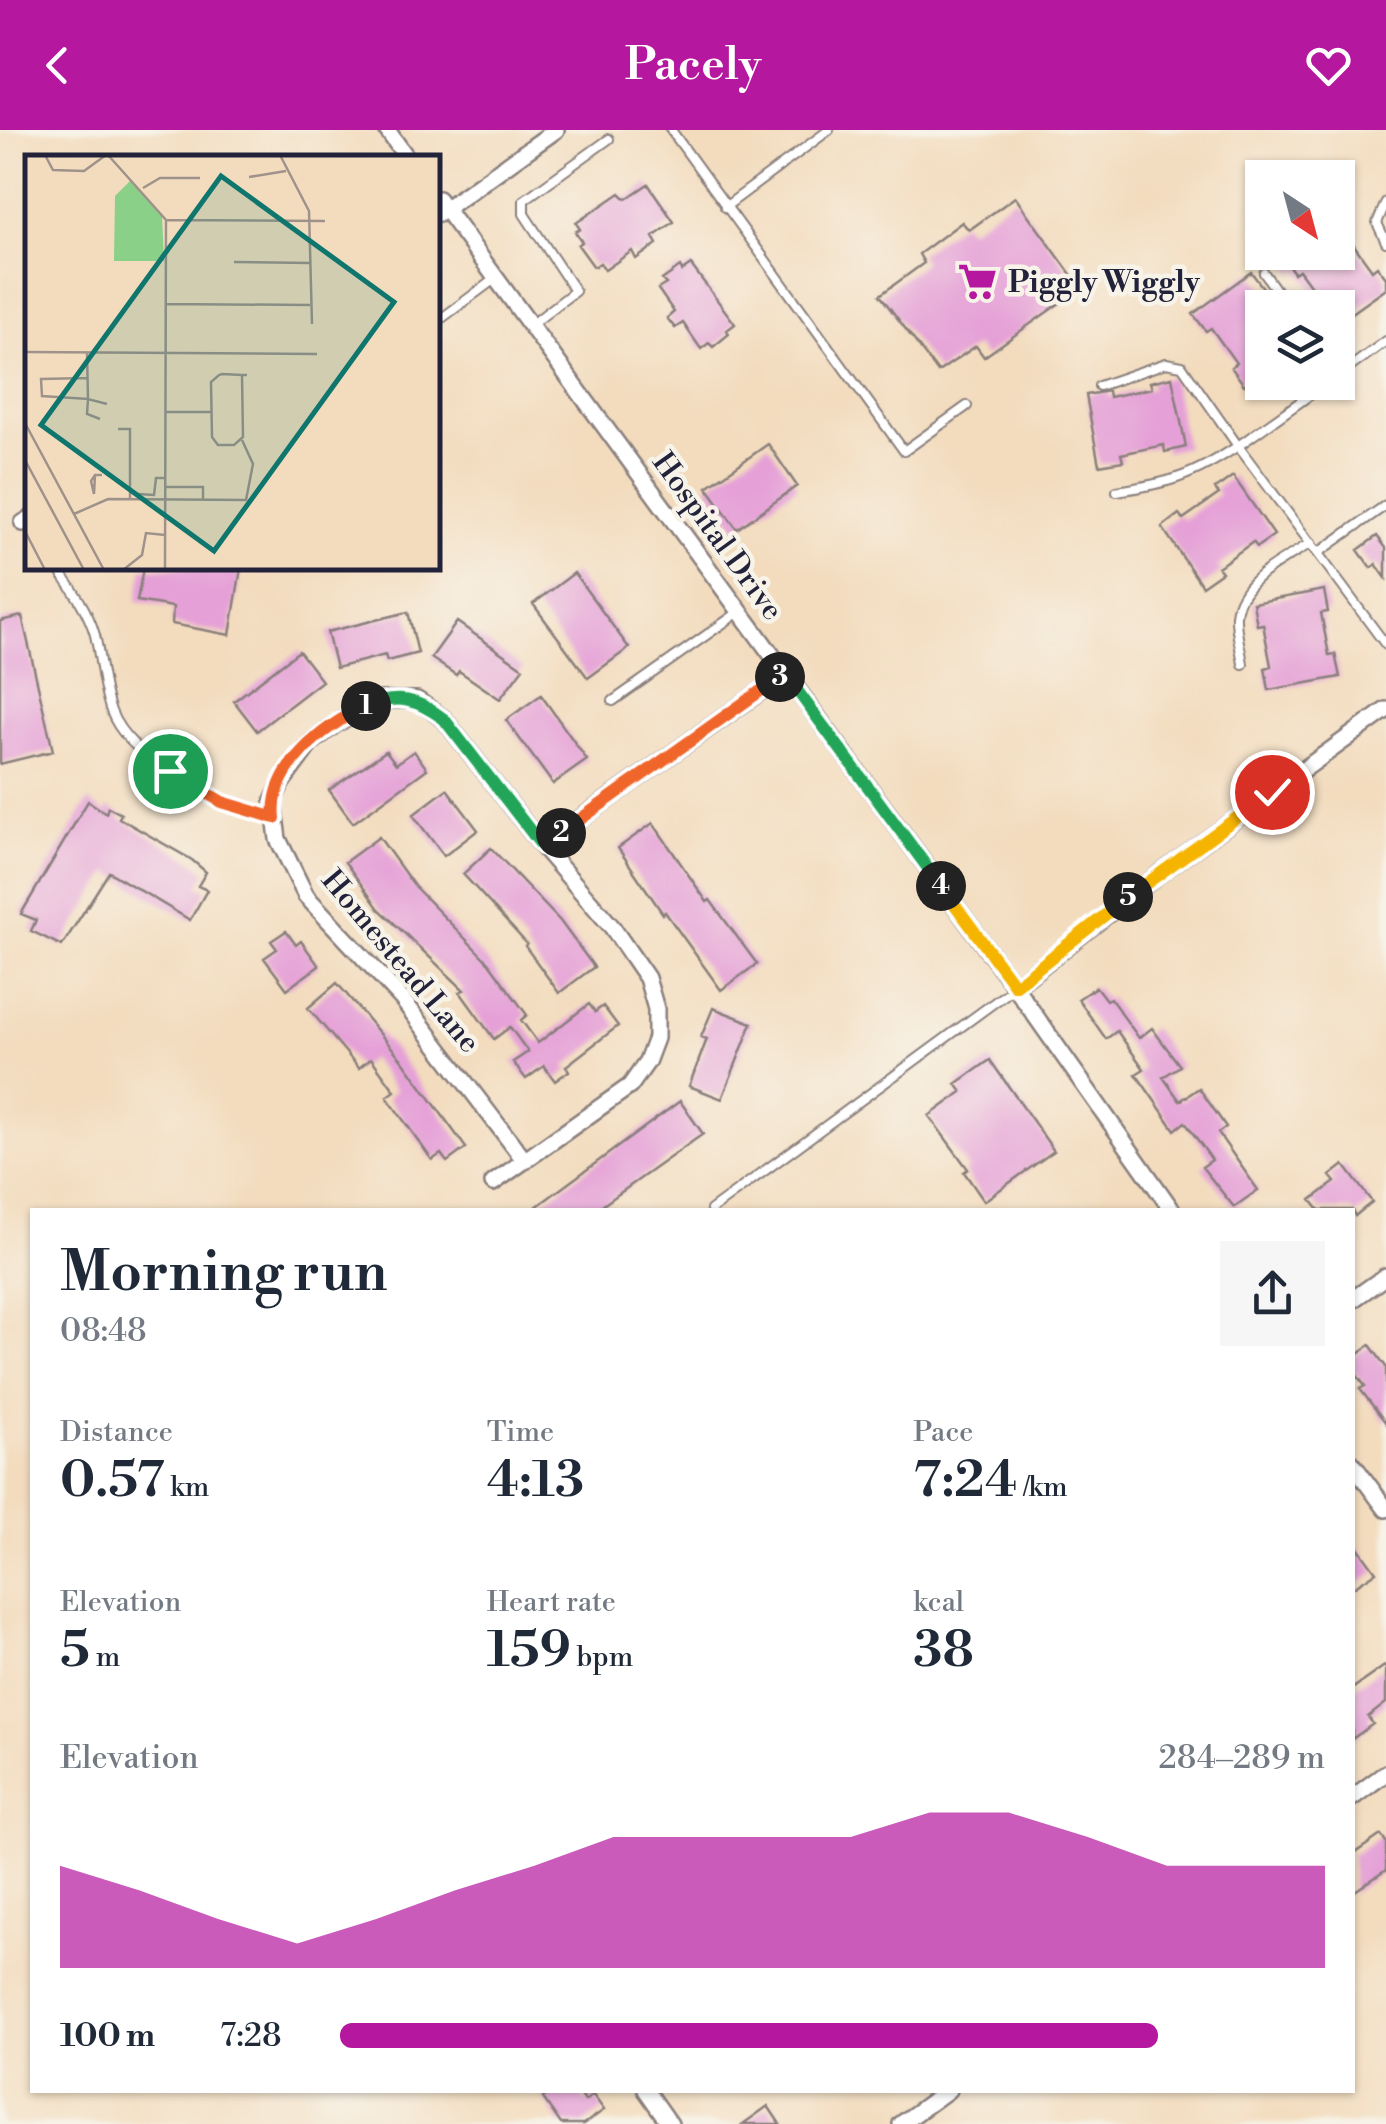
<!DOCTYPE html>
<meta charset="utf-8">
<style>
body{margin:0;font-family:"Libre Bodoni",serif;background:#f6f6f7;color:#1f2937;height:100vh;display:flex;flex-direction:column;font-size:38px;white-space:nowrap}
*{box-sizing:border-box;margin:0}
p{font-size:32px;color:#747a83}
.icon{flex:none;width:55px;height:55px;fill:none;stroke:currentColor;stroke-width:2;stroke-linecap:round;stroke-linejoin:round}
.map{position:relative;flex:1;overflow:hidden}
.details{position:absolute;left:30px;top:1078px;width:1325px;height:885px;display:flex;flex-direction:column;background:#fff;border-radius:0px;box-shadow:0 2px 8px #0004}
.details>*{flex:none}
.needle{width:65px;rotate:144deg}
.fabs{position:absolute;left:1245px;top:30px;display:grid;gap:20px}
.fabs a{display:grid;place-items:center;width:110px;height:110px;border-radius:0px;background:#fff;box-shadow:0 2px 8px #0004;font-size:50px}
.pin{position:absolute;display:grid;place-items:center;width:85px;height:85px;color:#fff;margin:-42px;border:5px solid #fff;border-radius:50%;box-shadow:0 2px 10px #0007}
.km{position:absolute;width:50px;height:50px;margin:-25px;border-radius:50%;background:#222;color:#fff;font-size:28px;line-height:50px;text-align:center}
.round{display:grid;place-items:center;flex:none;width:105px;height:105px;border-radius:0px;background:#f6f6f7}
.overview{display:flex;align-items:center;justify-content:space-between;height:170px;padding:0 30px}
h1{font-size:55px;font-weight:600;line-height:75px}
.metrics{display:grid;grid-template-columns:repeat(3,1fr);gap:15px;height:170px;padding:10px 30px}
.metrics div{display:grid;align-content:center}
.metrics b{font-size:50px;font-weight:600}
.metrics small{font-size:28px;font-weight:400}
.metrics p{font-size:28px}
.chart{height:280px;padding:20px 30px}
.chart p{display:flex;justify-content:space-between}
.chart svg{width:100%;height:180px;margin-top:10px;fill:#b5179e;opacity:.7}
ul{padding:0 30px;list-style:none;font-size:32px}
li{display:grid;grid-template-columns:160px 120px 1fr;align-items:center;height:75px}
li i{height:25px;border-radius:12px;background:#b5179e}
header{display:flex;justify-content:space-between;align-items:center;height:130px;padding:0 30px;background:#b5179e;color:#fff;font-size:45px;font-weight:600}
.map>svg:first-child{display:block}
.building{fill:#e5a1d7}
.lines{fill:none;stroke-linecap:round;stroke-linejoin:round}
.service-casing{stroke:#8a7f7c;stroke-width:12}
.minor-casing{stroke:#8a7f7c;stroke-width:20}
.service{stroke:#fff;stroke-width:8}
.minor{stroke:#fff;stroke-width:15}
.split-1-casing{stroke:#fff;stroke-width:20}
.split-2-casing{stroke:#fff;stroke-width:20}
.split-3-casing{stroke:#fff;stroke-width:20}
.split-4-casing{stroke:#fff;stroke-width:20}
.split-5-casing{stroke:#fff;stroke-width:20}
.split-6-casing{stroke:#fff;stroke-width:20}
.split-1{stroke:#f0652b;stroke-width:12}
.split-2{stroke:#22a559;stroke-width:12}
.split-3{stroke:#f0652b;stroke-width:12}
.split-4{stroke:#22a559;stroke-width:12}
.split-5{stroke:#f5b400;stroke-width:12}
.split-6{stroke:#f5b400;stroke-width:12}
.labels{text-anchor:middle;stroke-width:9;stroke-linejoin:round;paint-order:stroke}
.poi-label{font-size:30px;font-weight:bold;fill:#22223b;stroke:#f7f3e8;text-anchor:start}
.street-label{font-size:30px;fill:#22223b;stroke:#f7f3e8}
.inset-road{fill:none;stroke:#9f928a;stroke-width:2.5}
.view{fill:#0f766e;fill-opacity:0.15;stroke:#0f766e;stroke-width:5}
.inset-edge{fill:none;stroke:#22223b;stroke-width:5}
</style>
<header><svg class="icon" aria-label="back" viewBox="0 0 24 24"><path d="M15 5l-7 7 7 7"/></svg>Pacely<svg class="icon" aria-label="heart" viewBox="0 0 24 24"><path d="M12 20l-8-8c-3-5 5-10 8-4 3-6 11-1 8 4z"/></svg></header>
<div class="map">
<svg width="1386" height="1994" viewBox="0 0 1386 1994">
<rect width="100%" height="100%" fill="#f7f3e8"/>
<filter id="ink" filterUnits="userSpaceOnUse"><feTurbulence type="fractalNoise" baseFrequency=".01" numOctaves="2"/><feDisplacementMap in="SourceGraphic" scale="20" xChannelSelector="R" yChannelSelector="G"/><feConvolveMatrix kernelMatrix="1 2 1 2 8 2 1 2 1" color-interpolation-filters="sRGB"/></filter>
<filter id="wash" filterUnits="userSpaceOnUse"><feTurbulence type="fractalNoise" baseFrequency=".0048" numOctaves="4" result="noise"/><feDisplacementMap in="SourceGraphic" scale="40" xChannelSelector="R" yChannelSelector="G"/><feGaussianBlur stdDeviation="2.25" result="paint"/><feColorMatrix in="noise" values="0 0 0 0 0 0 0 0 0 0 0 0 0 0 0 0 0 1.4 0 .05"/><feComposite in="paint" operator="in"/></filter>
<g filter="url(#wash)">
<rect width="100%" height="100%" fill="#f3dcbe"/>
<g id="blocks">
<!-- building -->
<path class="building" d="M648 54 674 92 653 107 657 114 636 129 632 121 605 140 600 133 594 137 578 115 582 112 575 102 580 99 576 93 620 63 626 69Z
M1015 67 1081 158 984 227 976 216 938 242 880 165 924 133 919 124 962 92 969 100Z
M1338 93 1372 140 1377 136 1386 148V159L1338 193V178H1327L1299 140 1294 143 1279 122H1338Z
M691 135 735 194 727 200 729 204 713 217 709 213 701 219 683 193 675 198 667 188 674 182 658 159 666 154 662 150 680 137 682 141Z
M1251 142 1264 159 1258 163 1262 169V221L1254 228 1262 241 1244 255 1231 237 1236 233 1211 198 1206 201 1193 184Z
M1172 247 1186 317 1165 322 1164 315 1121 324 1123 331 1099 335 1086 265 1108 261 1109 267 1152 258 1150 252Z
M768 314 797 356 737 399 707 357Z
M1233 346 1274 405 1257 417 1253 412 1218 437 1222 442 1202 456 1162 397 1179 384 1183 389 1219 364 1215 359Z
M1377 406 1386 418V448L1376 434 1371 438 1358 420Z
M143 438H241L230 505 172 494 173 477 137 471Z
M574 443 629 518 588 548 533 474Z
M1324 460 1328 482 1321 483 1329 525 1335 524 1340 547 1269 560 1265 538 1271 536 1263 494 1257 495 1253 473Z
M408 482 418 523 387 531 385 525 336 538 327 502Z
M22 486 53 621 0 634V491Z
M457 492 523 538 500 569 459 541 456 545 431 528Z
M299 521 322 551 257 601 234 571Z
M541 565 587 630 553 654 506 590Z
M386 621 396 634 414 621 427 639 353 693 329 660Z
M447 659 478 700 444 726 413 685Z
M88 671 106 683 108 677 121 684 119 688 192 730 206 742 198 756 207 760 190 790 109 742 62 816 31 801 36 790 21 784Z
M653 693 707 772 710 770 757 834 721 860 665 782 663 784 618 718Z
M379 707 414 756 489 833 527 885 521 890 538 913 589 874 595 882 603 876 618 896 566 936 569 941 555 951 544 936 526 949 513 932 528 922 510 897 494 909 460 862 464 860 379 779 345 732Z
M491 718 560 791 594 837 559 863 525 816 527 814 463 744Z
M286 801 296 815 301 811 319 836 287 859 264 828 277 819 271 811Z
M337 853 404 932 466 1018 447 1032 441 1024 432 1030 387 967 395 961 371 928 359 938 308 878Z
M1096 857 1106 870 1110 868 1139 908 1152 898 1180 936 1163 947 1180 971 1199 958 1226 997 1218 1003 1258 1060 1234 1077 1202 1037 1212 1030 1185 992 1175 1000 1136 944 1144 939 1117 901 1106 909 1078 869Z
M713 878 752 893 722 969 689 956 707 909 701 907Z
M990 930 1054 1021 984 1071 964 1042 968 1039 929 986 962 962 956 954Z
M680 971 703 1004 596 1080H532Z
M1344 1035 1372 1072 1355 1086 1352 1080H1319L1311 1070 1335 1052 1330 1046Z
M1370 1215 1386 1237V1293L1360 1259 1365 1256 1352 1239V1228Z
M1352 1409 1376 1442 1352 1458Z
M1386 1535V1573L1368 1587 1373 1594 1352 1609V1559Z
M1381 1705 1386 1712V1740L1352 1763V1725Z
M554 1960H577L585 1971 593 1965 604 1980 584 1994H561L543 1968Z
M768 1976 780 1994H743Z"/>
</g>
</g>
<g filter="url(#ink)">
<use href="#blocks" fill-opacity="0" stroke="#8a7f7c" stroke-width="2.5"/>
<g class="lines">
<defs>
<path id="service" d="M671 0 904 321 967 276
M1386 72 1377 93 1386 112
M725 77 829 0
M1264 143 1289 178
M438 191 496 148
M531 195 575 161 524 84V70L609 9
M1338 246 1386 211
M1328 252 1238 316 1386 515
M1099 256 1166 233 1182 236 1238 316C1193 346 1170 353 1117 361
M1318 423 1386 375
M57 438C72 458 88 480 95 505 101 530 102 557 111 581 129 631 226 678 275 688
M1243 534C1241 519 1235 500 1236 485 1240 449 1284 430 1311 413
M613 571 739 482
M711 1080 1014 858"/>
<path id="minor" d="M387 0 407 28
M438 69 1015 857 1172 1080
M438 84 556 0
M23 393 28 390
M542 716 785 544
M1015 857 1158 745 1386 580
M493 1053 630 956 647 932 656 908V879L647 848 612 797 542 716 444 589 417 570H381L362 578 333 596 311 613 282 652 273 671 278 709 306 766 402 869 525 1031
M1352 1170 1386 1146
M1352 1333 1386 1379
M1352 1668 1386 1643
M646 1960 670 1994
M901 1994 948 1960"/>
</defs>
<!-- service casing -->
<use href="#service" class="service-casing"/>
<!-- minor casing -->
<use href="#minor" class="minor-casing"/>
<!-- service -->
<use href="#service" class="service"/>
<!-- minor -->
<use href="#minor" class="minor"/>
</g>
</g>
<g class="lines" filter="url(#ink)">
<defs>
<path id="split-1" d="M170 641 222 672 275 688C269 637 325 596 366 576"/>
<path id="split-2" d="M366 576C399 564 417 569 444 589L542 716 561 703"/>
<path id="split-3" d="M561 703 780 547"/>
<path id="split-4" d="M780 547 785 544 941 756"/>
<path id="split-5" d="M941 756 1015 856 1128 767"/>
<path id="split-6" d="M1128 767 1272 662"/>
</defs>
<!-- split-1 casing -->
<use href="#split-1" class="split-1-casing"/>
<!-- split-2 casing -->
<use href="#split-2" class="split-2-casing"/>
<!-- split-3 casing -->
<use href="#split-3" class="split-3-casing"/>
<!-- split-4 casing -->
<use href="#split-4" class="split-4-casing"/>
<!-- split-5 casing -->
<use href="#split-5" class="split-5-casing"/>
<!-- split-6 casing -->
<use href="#split-6" class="split-6-casing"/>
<!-- split-1 -->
<use href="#split-1" class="split-1"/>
<!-- split-2 -->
<use href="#split-2" class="split-2"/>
<!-- split-3 -->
<use href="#split-3" class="split-3"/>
<!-- split-4 -->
<use href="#split-4" class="split-4"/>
<!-- split-5 -->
<use href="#split-5" class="split-5"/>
<!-- split-6 -->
<use href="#split-6" class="split-6"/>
</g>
<!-- icons -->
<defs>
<symbol id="supermarket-bare" viewBox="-9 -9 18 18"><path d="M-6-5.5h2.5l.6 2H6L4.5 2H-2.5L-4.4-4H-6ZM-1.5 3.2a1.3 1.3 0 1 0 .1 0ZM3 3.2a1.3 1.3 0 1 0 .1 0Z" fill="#b5179e" stroke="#f7f3e8" stroke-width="2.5" paint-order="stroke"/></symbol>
</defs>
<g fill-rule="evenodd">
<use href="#supermarket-bare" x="950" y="124" width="55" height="55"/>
</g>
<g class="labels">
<!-- poi labels -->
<g class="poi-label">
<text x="1008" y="162">Piggly Wiggly</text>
</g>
<!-- street labels -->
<g class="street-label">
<text transform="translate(718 406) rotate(54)" y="10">Hospital Drive</text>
<text transform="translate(401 831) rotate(50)" y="10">Homestead Lane</text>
</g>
</g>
<!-- overview -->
<g transform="translate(25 25)">
<rect width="415" height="415" fill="#f3dcbe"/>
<path d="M106 25 137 60 139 106H89L90 41Z" fill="#8bd089"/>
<path class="inset-road" d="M20 0 28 15 59 16 81 0M83 0 141 65 140 415M255 0 284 56 287 169M224 22 261 16M118 33 135 23H175M141 65 300 66M209 107 286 108M140 149 285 150M0 197 292 199M62 198 63 244 17 241 16 224 62 223M217 220 218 282 209 290H193L187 282 186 227 194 220 197 219 217 220H222M140 257H186M75 264 62 259 63 244 82 249M0 268 79 415M93 274H105V344M0 305 59 415M70 320 69 339 66 326 70 320H77M140 332H178V345M113 339 129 340 131 323H140M49 359 83 344 221 345 228 309 217 285M0 376 20 415M98 415 117 400 121 378 140 380"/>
<path class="view" d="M196 21 369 147 189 396 16 270Z"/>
<rect width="415" height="415" class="inset-edge"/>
</g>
</svg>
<div class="fabs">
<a><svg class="needle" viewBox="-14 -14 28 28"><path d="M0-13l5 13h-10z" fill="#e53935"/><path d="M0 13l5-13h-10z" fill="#747a83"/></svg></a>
<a><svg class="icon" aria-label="layers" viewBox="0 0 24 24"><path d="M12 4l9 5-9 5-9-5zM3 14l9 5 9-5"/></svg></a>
</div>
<div class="pin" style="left:170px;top:641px;background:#1e9e55"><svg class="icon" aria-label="arrive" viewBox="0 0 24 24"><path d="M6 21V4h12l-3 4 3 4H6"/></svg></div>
<div class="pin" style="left:1272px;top:662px;background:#d93025"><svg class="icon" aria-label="check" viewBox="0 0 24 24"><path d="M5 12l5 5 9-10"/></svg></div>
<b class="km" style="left:366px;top:576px">1</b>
<b class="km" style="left:561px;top:703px">2</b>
<b class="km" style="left:780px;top:547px">3</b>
<b class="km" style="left:941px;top:756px">4</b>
<b class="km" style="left:1128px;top:767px">5</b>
<section class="details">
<div class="overview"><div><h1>Morning run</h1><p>08:48</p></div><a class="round"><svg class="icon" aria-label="share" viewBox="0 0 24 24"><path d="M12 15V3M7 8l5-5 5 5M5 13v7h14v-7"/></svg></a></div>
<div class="metrics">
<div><p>Distance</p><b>0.57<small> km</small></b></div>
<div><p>Time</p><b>4:13</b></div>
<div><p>Pace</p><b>7:24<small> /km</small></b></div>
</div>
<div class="metrics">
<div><p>Elevation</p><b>5<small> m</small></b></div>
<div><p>Heart rate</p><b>159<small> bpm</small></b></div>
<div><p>kcal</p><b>38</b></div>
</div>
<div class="chart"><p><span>Elevation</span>284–289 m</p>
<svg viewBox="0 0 160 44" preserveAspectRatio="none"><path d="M0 44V19L10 25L20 32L30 38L40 32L50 25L60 19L70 12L80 12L90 12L100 12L110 6L120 6L130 12L140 19L150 19L160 19V44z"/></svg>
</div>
<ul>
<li><b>100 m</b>7:28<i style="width:83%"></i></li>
</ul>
</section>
</div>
